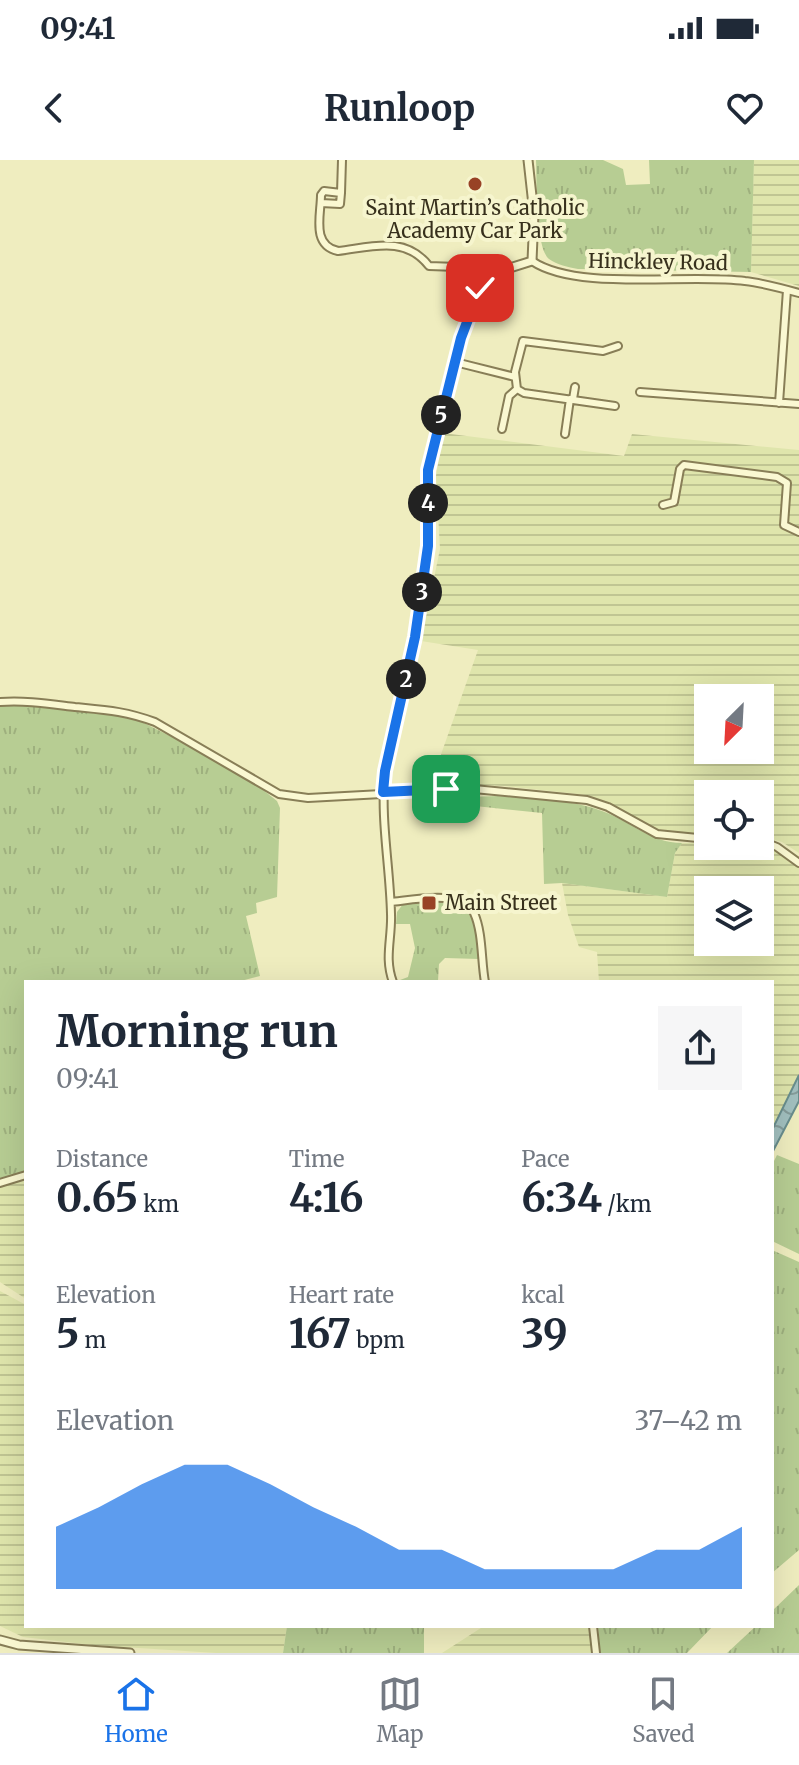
<!DOCTYPE html>
<meta charset="utf-8">
<style>
body{margin:0;font-family:Merriweather,serif;background:#f6f6f7;color:#1f2937;height:100vh;display:flex;flex-direction:column;font-size:30px;white-space:nowrap}
*{box-sizing:border-box;margin:0}
p{font-size:26px;color:#747a83}
.icon{flex:none;width:44px;height:44px;fill:none;stroke:currentColor;stroke-width:2;stroke-linecap:round;stroke-linejoin:round}
.map{position:relative;flex:1;overflow:hidden}
.details{position:absolute;left:24px;top:820px;width:750px;height:648px;display:flex;flex-direction:column;background:#fff;border-radius:0px;box-shadow:0 8px 32px #0002}
.details>*{flex:none}
.needle{width:52px;rotate:204deg}
.buttons{position:absolute;left:694px;top:524px;display:grid;gap:16px}
.buttons a{display:grid;place-items:center;width:80px;height:80px;border-radius:0px;background:#fff;box-shadow:0 8px 32px #0002;font-size:40px}
.pin{position:absolute;display:grid;place-items:center;width:68px;height:68px;color:#fff;margin:-34px;border-radius:16px;box-shadow:0 4px 12px #0006}
.km{position:absolute;width:40px;height:40px;margin:-20px;border-radius:50%;background:#222;color:#fff;font-size:22px;line-height:40px;text-align:center}
.round{display:grid;place-items:center;flex:none;width:84px;height:84px;border-radius:0px;background:#f6f6f7}
.head{display:flex;align-items:center;justify-content:space-between;height:136px;padding:0 32px}
h1{font-size:44px;font-weight:700;line-height:60px}
.figures{display:grid;grid-template-columns:repeat(3,1fr);gap:12px;height:136px;padding:8px 32px}
.figures div{display:grid;align-content:center}
.figures b{font-size:40px;font-weight:700}
.figures small{font-size:22px;font-weight:400}
.figures p{font-size:22px}
.chart{height:224px;padding:16px 32px}
.chart p{display:flex;justify-content:space-between}
.chart svg{width:100%;height:144px;margin-top:8px;fill:#1a73e8;opacity:.7}
.status{display:flex;justify-content:space-between;align-items:center;height:56px;padding:0 40px;background:#fff;direction:ltr}
.status svg{height:22px;fill:currentColor}
header{display:flex;justify-content:space-between;align-items:center;height:104px;padding:0 32px;background:#fff;font-size:36px;font-weight:700}
.menu{display:flex;justify-content:space-around;align-items:center;height:112px;border-top:2px solid #e0e1e3;background:#fff;font-size:22px;color:#747a83}
.menu a{display:grid;justify-items:center;gap:4px}
.menu .selected{color:#1a73e8}
.map>svg:first-child{display:block}
.farmland{fill:url(#farmland-rules);fill-rule:evenodd}
.grass{fill:url(#grass-tufts)}
.water{fill:url(#water-waves);stroke:#698e8e;stroke-width:2}
.lines{fill:none;stroke-linecap:round;stroke-linejoin:round}
.minor-casing{stroke:#887e57;stroke-width:10}
.tertiary-casing{stroke:#887e57;stroke-width:11}
.minor{stroke:#faf8d2;stroke-width:6}
.tertiary{stroke:#faf8d2;stroke-width:7}
.route-casing{stroke:#fff;stroke-width:16}
.route{stroke:#1a73e8;stroke-width:10}
.poi-dot{fill:#984225;stroke:#f6f5ce;stroke-width:3}
.labels{text-anchor:middle;stroke-width:8;stroke-linejoin:round;paint-order:stroke}
.poi-label{font-size:20px;fill:#37301c;stroke:#f6f5ce}
.street-label{font-size:20px;fill:#37301c;stroke:#f6f5ce}
</style>
<div class="status"><b>09:41</b><svg viewBox="0 0 49 12"><path d="M0 12V9h3v3zM5 12V6h3v6zM10 12V3h3v9zM15 12V0h3v12zM26 1h20v11H26zM47 4h2v5h-2z"/></svg></div>
<header><svg class="icon" aria-label="back" viewBox="0 0 24 24"><path d="M15 5l-7 7 7 7"/></svg>Runloop<svg class="icon" aria-label="heart" viewBox="0 0 24 24"><path d="M12 20l-8-8c-3-5 5-10 8-4 3-6 11-1 8 4z"/></svg></header>
<div class="map">
<svg width="799" height="1493" viewBox="0 0 799 1493">
<defs>
<pattern id="farmland-rules" width="6" height="5" patternUnits="userSpaceOnUse" patternTransform="scale(2)"><rect width="6" height="5" fill="#dfe5ac"/><path d="M0 2.5h6" fill="none" stroke="#c0c593"/></pattern>
<pattern id="grass-tufts" width="24" height="20" patternUnits="userSpaceOnUse" patternTransform="scale(2)"><rect width="24" height="20" fill="#b7cd93"/><path d="M3 7l-1-3M5 7V3M7 7l1-3M15 17l-1-3M17 17v-4M19 17l1-3" fill="none" stroke="#9eb07e"/></pattern>
<pattern id="water-waves" width="16" height="10" patternUnits="userSpaceOnUse" patternTransform="scale(2)"><rect width="16" height="10" fill="#a2c0bf"/><path d="M0 5q4-4 8 0t8 0" fill="none" stroke="#859c9a"/></pattern>
</defs>
<rect width="100%" height="100%" fill="#efedbf"/>
<!-- farmland -->
<path class="farmland" d="M754 0H799V126L751 112Z
M443 273 624 296 632 274 799 290V693L782 682 760 676V634H708V674H685L656 670 614 646 587 635 504 626 434 623 439 600 478 490 421 481 440 389 436 316ZM708 538H760V590H708Z
M682 683H708V686L760 684 774 690 799 708V915L772 970V822H599L597 792 579 787 568 755 562 723 667 737 675 693ZM708 730H760V782H708Z
M26 1015V1139L0 1122V1023Z
M0 1131 26 1145V1466H287L283 1493H216L92 1485 23 1477 0 1466Z
M484 1466H593L596 1493H442Z"/>
<!-- grass -->
<path class="grass" d="M536 0H603L623 9 626 25 650 24 649 0H754L751 112 578 109C568 107 557 105 549 99 535 88 537 19 536 0Z
M9 543 128 555 196 589 262 629 277 641 280 648 277 737 256 743 257 753 246 756 260 816 237 822H26V1015L0 1023V544Z
M498 636C532 639 570 639 602 651 630 661 651 683 682 683L675 693 667 737 562 723 544 724 542 653 466 645V637Z
M448 739 468 746 476 764 479 799 445 798 439 804 438 821 401 822 400 820 408 817 415 788 410 764H396L397 752 403 744Z
M777 995 799 1004V1094L772 1081V1005Z
M772 1090 799 1102V1390L772 1413Z
M799 1425V1493H727L756 1466H772V1451Z
M287 1466H422L424 1468V1493H283Z
M598 1466H713L687 1493H600Z"/>
<!-- water -->
<path class="water" d="M799 915V941L772 993V970Z"/>
<g class="lines">
<defs>
<path id="minor" d="M341 33 342 0
M321 43 340 44 341 33 324 31 321 35C321 55 311 85 338 91 372 87 405 75 429 106L486 108 497 112
M532 101C578 132 687 113 745 121 763 123 781 128 799 133
M455 202 515 217
M517 229 515 212 523 181 603 191 618 186
M517 229 524 233 615 246
M640 232 799 244
M573 239 575 227
M779 243 787 130
M502 269 509 236 517 229
M565 274 570 239
M663 345 674 342 680 309 684 305 777 317 787 323 784 365 799 372
M0 542C25 540 50 544 75 547 106 550 125 551 155 562L279 634 308 638 474 629 587 640 608 647 657 674 708 679
M760 680 777 687 799 703
M391 742C412 740 464 729 474 753 483 773 481 801 485 822
M393 822C384 798 392 779 391 754 390 706 380 659 385 611L415 477
M0 1023 26 1015
M593 1466 596 1493"/>
<path id="tertiary" d="M415 477 428 386V310L461 178 480 128 497 112 532 101 534 54 528 0
M0 1480 19 1485 130 1493"/>
</defs>
<!-- minor casing -->
<use href="#minor" class="minor-casing"/>
<!-- tertiary casing -->
<use href="#tertiary" class="tertiary-casing"/>
<!-- minor -->
<use href="#minor" class="minor"/>
<!-- tertiary -->
<use href="#tertiary" class="tertiary"/>
</g>
<g class="lines">
<defs>
<path id="route" d="M446 629 383 632 385 611 415 477 428 386V310L461 178 480 128"/>
</defs>
<!-- route casing -->
<use href="#route" class="route-casing"/>
<!-- route -->
<use href="#route" class="route"/>
</g>
<!-- markers -->
<g class="poi-dot">
<circle cx="475" cy="24" r="8"/>
<rect x="421" y="735" width="16" height="16" rx="4"/>
</g>
<g class="labels">
<!-- poi labels -->
<g class="poi-label">
<text x="475" y="55">Saint Martin’s Catholic<tspan x="475" dy="23">Academy Car Park</tspan></text>
<text x="445" y="750" text-anchor="start">Main Street</text>
</g>
<!-- street labels -->
<g class="street-label">
<text transform="translate(658 102) rotate(1)" y="7">Hinckley Road</text>
</g>
</g>
</svg>
<div class="buttons">
<a><svg class="needle" viewBox="-14 -14 28 28"><path d="M0-13l5 13h-10z" fill="#e53935"/><path d="M0 13l5-13h-10z" fill="#747a83"/></svg></a>
<a><svg class="icon" aria-label="locate" viewBox="0 0 24 24"><circle cx="12" cy="12" r="6"/><path d="M12 2v4M12 18v4M2 12h4M18 12h4"/></svg></a>
<a><svg class="icon" aria-label="layers" viewBox="0 0 24 24"><path d="M12 4l9 5-9 5-9-5zM3 14l9 5 9-5"/></svg></a>
</div>
<div class="pin" style="left:446px;top:629px;background:#1e9e55"><svg class="icon" aria-label="arrive" viewBox="0 0 24 24"><path d="M6 21V4h12l-3 4 3 4H6"/></svg></div>
<div class="pin" style="left:480px;top:128px;background:#d93025"><svg class="icon" aria-label="check" viewBox="0 0 24 24"><path d="M5 12l5 5 9-10"/></svg></div>
<b class="km" style="left:406px;top:519px">2</b>
<b class="km" style="left:422px;top:432px">3</b>
<b class="km" style="left:428px;top:343px">4</b>
<b class="km" style="left:441px;top:255px">5</b>
<section class="details">
<div class="head"><div><h1>Morning run</h1><p>09:41</p></div><a class="round"><svg class="icon" aria-label="share" viewBox="0 0 24 24"><path d="M12 15V3M7 8l5-5 5 5M5 13v7h14v-7"/></svg></a></div>
<div class="figures">
<div><p>Distance</p><b>0.65<small> km</small></b></div>
<div><p>Time</p><b>4:16</b></div>
<div><p>Pace</p><b>6:34<small> /km</small></b></div>
</div>
<div class="figures">
<div><p>Elevation</p><b>5<small> m</small></b></div>
<div><p>Heart rate</p><b>167<small> bpm</small></b></div>
<div><p>kcal</p><b>39</b></div>
</div>
<div class="chart"><p><span>Elevation</span>37–42 m</p>
<svg viewBox="0 0 160 44" preserveAspectRatio="none"><path d="M0 44V25L10 19L20 12L30 6L40 6L50 12L60 19L70 25L80 32L90 32L100 38L110 38L120 38L130 38L140 32L150 32L160 25V44z"/></svg>
</div>
</section>
</div>
<nav class="menu">
<a class="selected"><svg class="icon" aria-label="home" viewBox="0 0 24 24"><path d="M3 11l9-7 9 7M6 9v11h12V9"/></svg>Home</a>
<a><svg class="icon" aria-label="map" viewBox="0 0 24 24"><path d="M3 6l6-2 6 2 6-2v14l-6 2-6-2-6 2zM9 4v14M15 6v14"/></svg>Map</a>
<a><svg class="icon" aria-label="saved" viewBox="0 0 24 24"><path d="M7 4h10v16l-5-4-5 4z"/></svg>Saved</a>
</nav>
